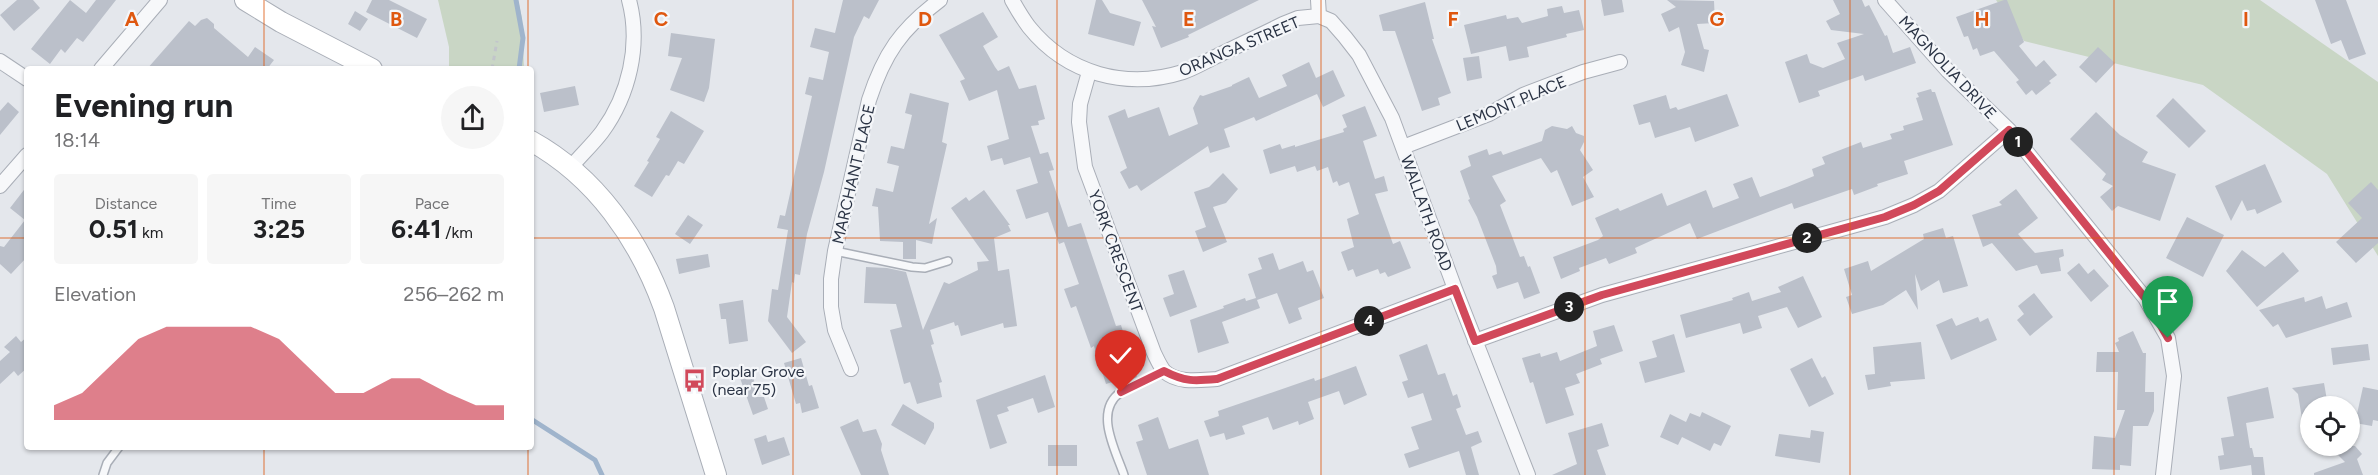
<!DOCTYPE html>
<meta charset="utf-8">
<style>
body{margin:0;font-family:Figtree,sans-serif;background:#f6f6f6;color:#202124;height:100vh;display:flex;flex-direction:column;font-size:22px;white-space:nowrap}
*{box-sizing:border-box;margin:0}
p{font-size:20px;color:#757577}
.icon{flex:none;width:33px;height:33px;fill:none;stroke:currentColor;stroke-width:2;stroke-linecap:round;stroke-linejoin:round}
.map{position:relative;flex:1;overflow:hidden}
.sheet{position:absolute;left:24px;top:66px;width:510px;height:384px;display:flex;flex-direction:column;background:#fff;border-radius:6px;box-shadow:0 2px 4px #0004}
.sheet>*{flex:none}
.fabs{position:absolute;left:2300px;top:396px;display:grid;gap:12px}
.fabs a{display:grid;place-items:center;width:60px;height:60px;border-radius:50%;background:#fff;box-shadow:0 2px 4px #0004;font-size:30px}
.pin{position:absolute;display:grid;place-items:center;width:51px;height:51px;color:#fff;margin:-62px -26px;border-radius:50% 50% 50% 0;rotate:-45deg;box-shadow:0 0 6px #0007}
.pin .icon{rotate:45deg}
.km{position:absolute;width:30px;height:30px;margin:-15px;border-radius:50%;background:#222;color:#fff;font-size:16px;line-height:30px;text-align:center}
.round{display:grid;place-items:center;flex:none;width:63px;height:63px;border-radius:32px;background:#f6f6f6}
.summary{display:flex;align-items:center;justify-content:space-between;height:102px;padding:0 30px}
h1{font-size:33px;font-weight:700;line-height:45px}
.metrics{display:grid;grid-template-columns:repeat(3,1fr);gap:9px;height:102px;padding:6px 30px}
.metrics div{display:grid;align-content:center;border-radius:6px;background:#f6f6f6;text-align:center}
.metrics b{font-size:26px;font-weight:700}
.metrics small{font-size:16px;font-weight:400}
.metrics p{font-size:16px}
.chart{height:168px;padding:12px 30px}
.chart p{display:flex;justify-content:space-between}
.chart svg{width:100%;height:108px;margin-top:6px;fill:#d1495b;opacity:.7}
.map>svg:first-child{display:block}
.green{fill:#c9d6c5}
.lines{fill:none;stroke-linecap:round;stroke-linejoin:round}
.stream{stroke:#9fb4cc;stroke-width:5}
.building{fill:#bbc0ca}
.lane-casing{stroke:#a9aeb7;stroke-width:10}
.street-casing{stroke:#a9aeb7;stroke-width:16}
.secondary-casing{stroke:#a9aeb7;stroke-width:22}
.path{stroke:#c2c5cb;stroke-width:3;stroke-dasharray:4.5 4.5;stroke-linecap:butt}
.lane{stroke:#f7f8fa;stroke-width:7}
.street{stroke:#f7f8fa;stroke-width:14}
.secondary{stroke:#fff;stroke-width:20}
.route-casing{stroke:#fff;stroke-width:12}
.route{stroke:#d1495b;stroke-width:8}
.grid{fill:none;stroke:#df570f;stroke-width:1.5;stroke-opacity:0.55}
.labels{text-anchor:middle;stroke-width:4.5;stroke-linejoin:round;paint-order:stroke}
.street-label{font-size:16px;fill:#2b3445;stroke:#f4f6f9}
.poi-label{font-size:16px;fill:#2b3445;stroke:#f4f6f9;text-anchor:start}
.grid-label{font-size:20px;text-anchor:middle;font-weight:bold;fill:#df570f;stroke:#f4f6f9;stroke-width:4.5;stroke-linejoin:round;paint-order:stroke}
</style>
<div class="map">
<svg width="2378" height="475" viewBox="0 0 2378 475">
<rect width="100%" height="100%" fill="#e4e7ec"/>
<!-- green -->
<path class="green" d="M438 0H518L522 18 524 69H449V47Z
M1996 0H2260L2378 82V256L2327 174 2203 85 2024 41Z"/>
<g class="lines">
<!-- stream -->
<path class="stream" d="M516 0 523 38 519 69
M531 419 595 460 602 475"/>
</g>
<!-- building -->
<path class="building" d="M17 0H33L40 8 14 31 0 15Z
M70 0 86 13 96 0H116L83 42 77 38 65 53 61 49 50 64 31 49Z
M372 0H389L427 19 417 38 366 12Z
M843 0H879L869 19 864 16 854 37 824 172 807 234 800 275 795 274 794 283 792 282 787 317 806 342 792 353 768 321 772 289 778 290 788 230 777 228 780 215 785 216 812 96 805 94 809 77 823 80 829 52 810 47 815 28 835 33Z
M1096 0H1102L1110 13 1141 22 1134 46 1088 34Z
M1142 0H1259L1188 35 1189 37 1161 48 1152 26 1156 27Z
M1601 0H1622L1624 12 1604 16Z
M1667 0 1714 1 1715 23 1697 24 1704 49 1709 50 1704 72 1681 65 1685 52 1679 27 1669 32 1661 14 1676 7Z
M1833 0H1862L1865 7 1869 5 1885 36 1887 35 1893 53 1910 47 1916 63 1865 81 1863 75 1818 91 1820 96 1799 103 1785 62 1807 54 1810 63 1823 68 1845 59 1837 43 1864 34 1831 30 1826 21 1840 14Z
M2004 0H2007L2024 42 2019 46 2036 67 2044 60 2057 75 2049 81 2051 83 2036 95 2032 90 2026 95 2016 82 2019 80 1994 51 1980 56 1977 48 1973 50 1968 36 1964 37 1956 17Z
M2315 0H2346L2366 54 2349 60 2341 40 2331 44Z
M1425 2 1434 39H1432L1451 93 1438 98 1440 105 1422 111 1395 31H1383L1379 15Z
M1562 6 1564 13 1579 10 1584 30 1566 34 1567 37 1527 47 1529 57 1509 61 1506 46 1471 54 1464 25 1506 15 1507 19 1518 17 1522 23 1548 16 1547 9Z
M355 11 368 19 360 31 348 24Z
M983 12 998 37 983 46 995 67 998 71 1009 66 1019 89 1036 85 1045 119 1038 121 1039 125 1031 126 1040 154 1048 152 1054 170 1049 171 1068 227 1081 223 1116 326 1121 325 1137 377 1124 383 1121 384 1119 380 1106 384 1094 346 1091 348 1076 306 1071 308 1064 289 1079 284 1064 242 1059 244 1048 212 1026 219 1016 190 1038 183 1030 157 1004 165 1002 158 991 161 987 146 1009 139 997 90 969 101 960 81 965 79 939 35Z
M207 18 214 24V28L248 57 255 47 274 60 267 69H147L189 21 195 26 201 20Z
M671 33 715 39 709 88 704 102 670 90 682 58 668 56Z
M2098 47 2115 63 2096 83 2079 67Z
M1479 56 1482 78 1467 81 1463 58Z
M1309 62 1316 78 1333 70 1345 96 1323 107 1317 94 1256 121 1254 117 1224 129 1230 147 1210 153 1208 146 1141 191 1137 185 1129 189 1120 172 1127 168 1108 116 1125 109 1128 118 1159 107 1169 136 1198 124 1193 108 1200 95 1203 96 1232 86V85L1249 77 1259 98 1287 86 1282 75Z
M575 86 579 105 544 112 540 93Z
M1931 89 1932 92H1935L1953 145 1904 161 1908 174 1877 184 1878 186 1854 195 1852 189 1794 209 1792 203 1697 239 1690 223 1635 248 1637 253 1609 264 1606 258 1579 268 1580 271 1561 279 1553 257 1598 240 1603 236 1595 218 1618 208 1620 211 1662 193 1667 206 1706 190 1713 208 1739 198 1733 184 1752 177 1760 197 1787 187 1814 176 1812 169 1825 164 1822 157 1861 142 1863 148 1892 139 1890 134 1904 130 1903 126 1923 120 1916 98 1919 97 1917 93Z
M910 93 949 103 942 142 947 144 929 224 937 218 932 244 916 240V259H903V242L880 241 878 207 872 206 876 188 893 192 899 166 887 163 891 146 904 149 912 115 905 113Z
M1727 94 1739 126 1695 142 1690 127 1655 138 1650 122 1639 125 1633 105 1666 95 1670 109 1676 107 1678 110Z
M2173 98 2206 131 2189 148 2156 116Z
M8 102 19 112 0 135V111Z
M1365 106 1377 136 1363 141 1375 179 1384 176 1388 191 1375 194 1393 244 1400 241 1411 268 1388 277 1385 272 1380 274 1378 269 1356 277 1353 269 1348 271 1341 252 1354 247 1347 219 1359 214 1349 182 1339 186 1337 181 1333 183 1328 167 1317 171 1315 166 1297 172 1295 166 1270 174 1263 150 1280 144 1282 149 1295 145V147L1344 132 1343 129 1347 127 1342 115Z
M671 111 704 131 684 164 678 161 669 176 666 175 652 197 634 186 649 162 647 161 660 139 656 137Z
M2096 112 2120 135 2148 152 2142 162 2176 174 2160 221 2118 206 2112 211 2100 197 2113 186 2102 180 2106 174 2070 139Z
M1552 126 1567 129 1572 126 1576 133 1584 136V142L1580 150 1593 170 1583 177 1594 197 1572 206 1557 170 1551 173 1541 158 1492 176 1506 201 1500 205 1520 257 1524 256 1528 267 1530 266 1540 293 1524 299 1518 282 1497 289 1492 276 1497 274 1496 266 1477 217 1468 200 1470 199 1460 171 1471 166 1468 156 1487 149 1489 155 1501 151 1503 155 1542 141 1545 130Z
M2265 164 2282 202 2257 214 2255 209 2247 211 2242 200 2231 221 2215 186Z
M1223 173 1238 189 1226 203 1213 207 1227 242 1203 252 1195 231 1206 227 1194 192 1209 187Z
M2371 182 2378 190V243L2356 263 2336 242 2362 218 2348 203Z
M27 186V257L11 274 0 264V246L4 247 25 220 10 208Z
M2016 189 2038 218 2018 234 2035 253 2063 249 2064 256 2059 258 2061 271 2041 274 2037 265 2016 271 1992 243 1983 247 1972 215 2002 205 1999 202Z
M984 190 1010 225H1008L1011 231 994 238 998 271 1009 269 1017 326 1004 328 1003 323 961 336 958 325 955 326 954 322 930 330 934 344 931 345 942 382 939 383 942 397 917 404 910 382 904 384 890 330 902 327 896 304 864 303 866 267 887 268 906 272 923 330 944 282 949 284 978 270 977 262 989 261 951 208 966 197 969 201Z
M688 215 703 225 690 244 675 234Z
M2187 217 2224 235 2203 277 2166 258Z
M1943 228 1946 238 1953 236 1968 286 1943 293 1939 280 1921 291 1915 274 1918 310 1906 290 1883 305 1852 314 1846 297 1852 295 1844 269 1868 261 1871 271 1924 239 1923 234Z
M2242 250 2265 267 2283 252 2299 271 2257 307 2226 271Z
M1273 253 1279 270 1303 261 1307 272 1313 270 1324 298 1298 308 1302 319 1289 324 1277 293 1257 300 1260 308 1222 322 1229 343 1198 353 1190 320 1224 308 1223 306 1245 298 1246 301 1256 298 1248 274 1262 269 1258 258Z
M708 254 710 267 679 274 676 259Z
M2079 263 2088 274 2094 269 2109 286 2091 302 2067 273Z
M1184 270 1197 307 1170 317 1163 298 1174 294 1168 275Z
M1803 276 1822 317 1798 328 1787 307 1758 316 1762 328 1743 334 1740 323 1686 338 1680 315 1733 300 1732 298 1749 292 1752 301 1781 292 1778 287Z
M2034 293 2053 317 2030 336 2017 320 2024 314 2018 306Z
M2322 296 2326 309 2347 302 2352 317 2286 338 2278 324 2273 327 2259 310 2304 297 2305 302Z
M743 300 748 341 729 344 726 319H721L719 304Z
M1978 317 1980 322 1988 318 1997 340 1951 360 1936 325 1952 318 1956 326Z
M1614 325 1623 351 1600 359 1602 364 1576 374 1580 383 1565 388 1574 415 1546 424 1533 382 1530 383 1522 358 1540 353 1541 357 1557 352 1560 361 1597 346 1593 331Z
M2133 331 2143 353H2146L2145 392H2154V411L2148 426H2133L2131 466 2120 465V470L2092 469 2094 436 2115 438 2125 410H2117L2118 372H2096L2097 352H2119L2115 343 2119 341 2118 338Z
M1674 334 1685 372 1645 383 1639 362 1657 357 1652 341Z
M16 336 21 342 27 337V368L18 376 14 371 0 384V361L10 352 4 347Z
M1921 342 1925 379 1890 382 1891 386 1868 390 1865 375 1875 374 1873 347Z
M1427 344 1438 375 1445 373 1453 396 1457 394 1461 407 1456 409 1466 435 1478 431 1482 442 1471 447 1479 475H1466L1459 451 1409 468 1404 454 1419 449 1411 427 1432 420 1423 393 1408 398 1402 382 1408 380 1399 355Z
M2368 344 2370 360 2333 365 2331 348Z
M801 358 809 386 812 385 819 408 802 413 800 403 796 404 784 363Z
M1812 358 1822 378 1825 376 1834 394 1809 407 1790 369Z
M1356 366 1367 395 1344 405 1339 391 1308 402 1314 419 1299 425 1298 421 1273 430 1268 417 1242 426 1245 434 1226 440 1224 433 1210 437 1204 421 1219 416 1218 411 1314 378 1315 381Z
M753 373 756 397H764L768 409 753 415 740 378Z
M1045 375 1055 407 1038 413 1033 398 1007 407 1009 411 997 415 1007 443 990 449 976 400Z
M2324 383 2328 406H2310V424L2303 425 2298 394 2292 388Z
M2268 387 2274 418 2246 423 2250 448H2252L2254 457H2263L2265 475H2252L2251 465 2220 470 2218 456 2224 455 2221 438 2234 436 2227 397Z
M2363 387 2378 390V421L2373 420 2372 426 2355 423Z
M903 404 934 423V428L925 445 891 425Z
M1702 412 1731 426 1721 446 1714 443 1710 451 1682 437 1678 445 1660 437 1670 414 1686 422 1690 413 1700 417Z
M1158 417 1169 449 1198 439 1209 475H1147L1136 442 1143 440 1138 425Z
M858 419 863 432 876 429 882 444 881 450 889 475H861L840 427Z
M1602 423 1609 446 1597 450 1606 475H1552L1577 464 1568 433Z
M1811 430 1824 432 1820 463 1775 456 1779 434 1810 438Z
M766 435 768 442 784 437 790 455 762 465 754 439Z
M1048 445H1077V466H1048Z
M2346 446H2355L2362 454 2357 459 2363 475H2314V473L2345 462 2337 454Z"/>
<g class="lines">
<defs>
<path id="lane" d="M835 251 912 267 925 268 948 261
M103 475 107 463 119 447
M1124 475C1116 451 1093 411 1121 392 1134 383 1151 378 1164 371"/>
<path id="street" d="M1012 0C1017 9 1023 19 1029 27 1067 74 1126 90 1183 72 1195 68 1206 61 1217 56 1239 45 1261 35 1283 24L1298 18 1319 16
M1318 0 1319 16 1331 21 1345 37 1359 55 1392 118 1455 289 1528 475
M1885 0 1948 71 2009 130 2145 298 2168 338 2174 376 2163 475
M0 61 27 79
M101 69 160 0
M1089 72 1080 104 1079 122 1085 167 1154 353C1157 359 1160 366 1164 371 1178 384 1200 380 1217 379L1455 289
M1403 147 1489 114 1523 95 1583 72 1620 62
M571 167C581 155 593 144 602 132 629 95 641 45 629 0
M0 186 27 155
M1475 341 1602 295 1885 217 1914 205 1939 191 2009 130
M851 369 835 330 831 307V279L835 251 869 100C884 54 901 29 940 0"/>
<path id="secondary" d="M245 0 281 22 372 69
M531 141C596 177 639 239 664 308L716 475"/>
</defs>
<!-- lane casing -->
<use href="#lane" class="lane-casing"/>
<!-- street casing -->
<use href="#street" class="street-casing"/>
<!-- secondary casing -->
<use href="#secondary" class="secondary-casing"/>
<!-- path -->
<path class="path" d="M492 69 497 41"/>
<!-- lane -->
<use href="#lane" class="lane"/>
<!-- street -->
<use href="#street" class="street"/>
<!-- secondary -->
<use href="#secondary" class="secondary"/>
</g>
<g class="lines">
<defs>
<path id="route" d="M1121 392 1164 371C1185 382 1195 381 1217 379L1455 289 1475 341 1602 295 1885 217 1914 205 1939 191 2009 130 2145 298 2168 338"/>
</defs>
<!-- route casing -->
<use href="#route" class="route-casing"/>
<!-- route -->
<use href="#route" class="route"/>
</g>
<!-- grid -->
<path class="grid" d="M264 0V69M528 0V69M793 0V475M1057 0V475M1321 0V475M1585 0V475M1850 0V475M2114 0V475M0 238H27M531 238H2378M264 447V475M528 447V475"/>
<!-- icons -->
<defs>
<symbol id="bus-bare" viewBox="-9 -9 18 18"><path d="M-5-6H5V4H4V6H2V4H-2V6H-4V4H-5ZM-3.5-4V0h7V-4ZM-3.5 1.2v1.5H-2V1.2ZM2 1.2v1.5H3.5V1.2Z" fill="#d1495b" stroke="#f4f6f9" stroke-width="2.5" paint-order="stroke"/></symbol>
</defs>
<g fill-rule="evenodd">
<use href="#bus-bare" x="678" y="364" width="33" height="33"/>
</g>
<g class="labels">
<!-- street labels -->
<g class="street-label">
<text transform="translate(1239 46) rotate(-23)" y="6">ORANGA STREET</text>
<text transform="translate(1948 67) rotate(47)" y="6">MAGNOLIA DRIVE</text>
<text transform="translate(1511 103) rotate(-23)" y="6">LEMONT PLACE</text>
<text transform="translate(853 174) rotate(-77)" y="6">MARCHANT PLACE</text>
<text transform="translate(1427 213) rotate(70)" y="6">WALLATH ROAD</text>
<text transform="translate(1116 251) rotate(70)" y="6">YORK CRESCENT</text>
</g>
<!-- poi labels -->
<g class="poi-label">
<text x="712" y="377">Poplar Grove<tspan x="712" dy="18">(near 75)</tspan></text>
</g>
</g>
<g class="grid-label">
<text x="132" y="26">A</text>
<text x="396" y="26">B</text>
<text x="661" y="26">C</text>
<text x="925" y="26">D</text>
<text x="1189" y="26">E</text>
<text x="1453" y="26">F</text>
<text x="1717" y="26">G</text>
<text x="1982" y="26">H</text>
<text x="2246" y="26">I</text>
</g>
</svg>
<div class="fabs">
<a><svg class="icon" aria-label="locate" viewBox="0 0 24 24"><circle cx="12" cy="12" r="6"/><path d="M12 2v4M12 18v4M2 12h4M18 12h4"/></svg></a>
</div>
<div class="pin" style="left:2168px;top:338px;background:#1e9e55"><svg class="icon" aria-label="arrive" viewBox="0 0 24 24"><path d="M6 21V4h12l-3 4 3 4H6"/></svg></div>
<div class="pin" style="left:1121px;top:392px;background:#d93025"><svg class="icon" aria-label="check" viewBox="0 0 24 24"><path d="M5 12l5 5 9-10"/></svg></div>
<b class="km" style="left:2018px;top:142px">1</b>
<b class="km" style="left:1807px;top:238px">2</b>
<b class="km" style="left:1569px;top:307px">3</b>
<b class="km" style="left:1369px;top:321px">4</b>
<section class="sheet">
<div class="summary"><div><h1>Evening run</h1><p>18:14</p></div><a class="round"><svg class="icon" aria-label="share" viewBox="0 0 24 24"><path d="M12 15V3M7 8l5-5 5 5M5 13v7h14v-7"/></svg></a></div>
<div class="metrics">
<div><p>Distance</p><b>0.51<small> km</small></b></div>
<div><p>Time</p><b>3:25</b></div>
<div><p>Pace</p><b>6:41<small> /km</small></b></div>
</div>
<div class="chart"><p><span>Elevation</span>256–262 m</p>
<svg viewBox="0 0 160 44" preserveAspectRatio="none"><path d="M0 44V38L10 33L20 22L30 11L40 6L50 6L60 6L70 6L80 11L90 22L100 33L110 33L120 27L130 27L140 33L150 38L160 38V44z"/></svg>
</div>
</section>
</div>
